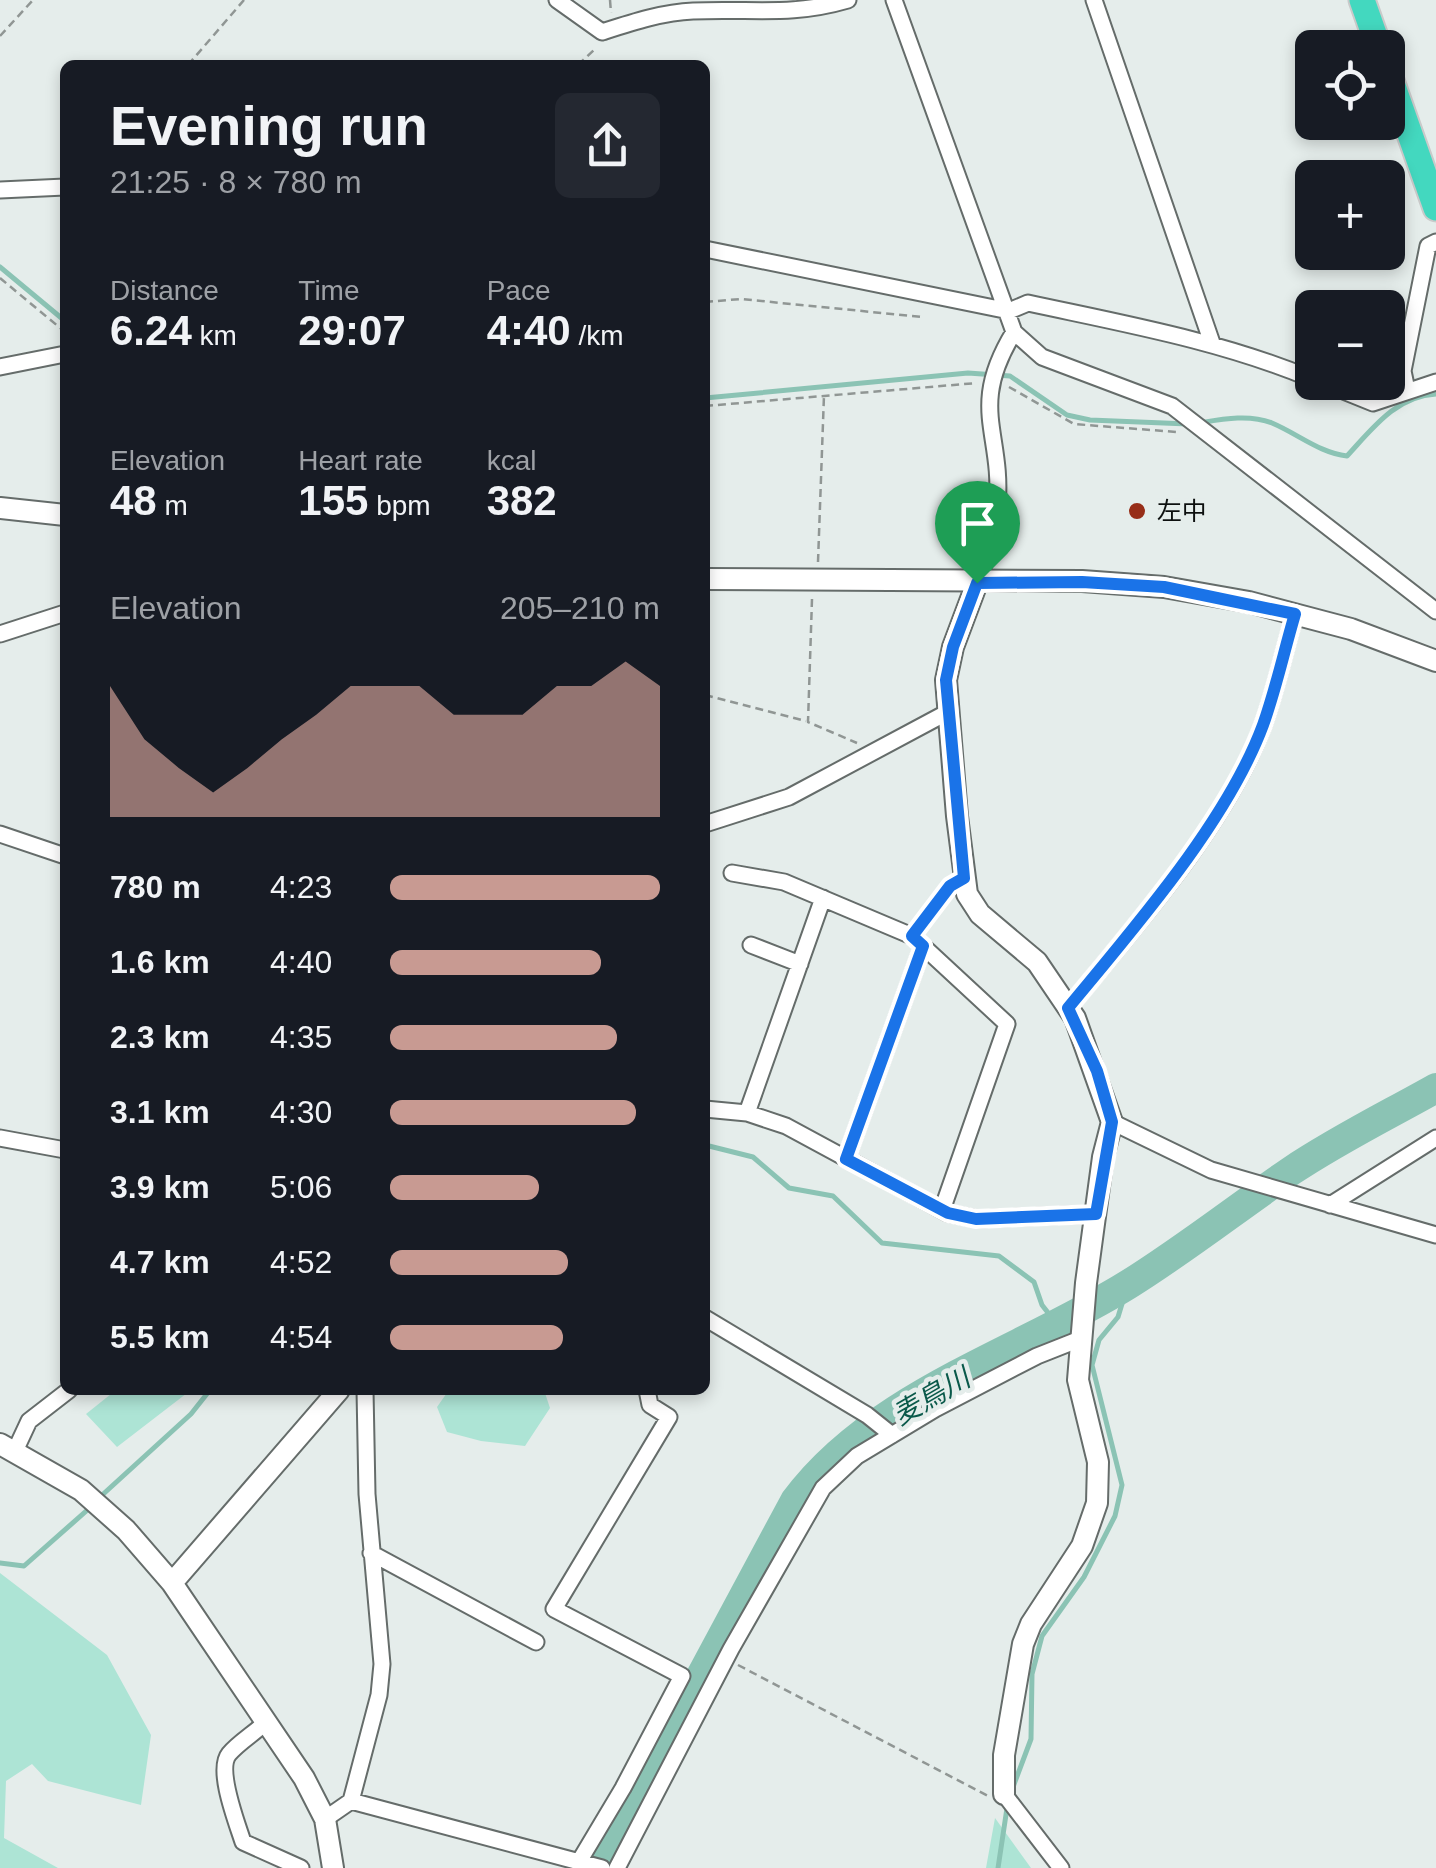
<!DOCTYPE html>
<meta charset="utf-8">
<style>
body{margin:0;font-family:Arial,"Noto Sans JP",sans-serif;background:#242831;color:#f1f3f6;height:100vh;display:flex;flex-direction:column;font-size:38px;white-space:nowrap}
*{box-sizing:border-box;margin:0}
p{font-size:32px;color:#9ea1a6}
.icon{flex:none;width:55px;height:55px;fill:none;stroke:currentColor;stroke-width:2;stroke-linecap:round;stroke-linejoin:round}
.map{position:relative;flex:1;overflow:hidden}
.details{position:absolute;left:60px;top:60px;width:650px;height:1335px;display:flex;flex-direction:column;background:#171b24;border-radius:15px;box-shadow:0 5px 15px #0003}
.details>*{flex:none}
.tools{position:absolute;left:1295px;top:30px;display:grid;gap:20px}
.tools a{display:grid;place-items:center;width:110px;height:110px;border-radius:15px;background:#171b24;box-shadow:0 5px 15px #0003;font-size:50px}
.pin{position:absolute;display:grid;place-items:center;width:85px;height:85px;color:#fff;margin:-102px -42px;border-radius:50% 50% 50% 0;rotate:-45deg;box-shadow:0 0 10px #0007}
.pin .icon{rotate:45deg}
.round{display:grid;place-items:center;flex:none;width:105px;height:105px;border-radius:15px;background:#242831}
.summary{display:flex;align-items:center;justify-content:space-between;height:170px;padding:0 50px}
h1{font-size:55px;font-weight:600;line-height:75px}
.stats{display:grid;grid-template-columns:repeat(3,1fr);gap:15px;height:170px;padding:10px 50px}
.stats div{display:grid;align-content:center}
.stats b{font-size:42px;font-weight:600}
.stats small{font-size:28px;font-weight:400}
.stats p{font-size:28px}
.chart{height:280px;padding:20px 50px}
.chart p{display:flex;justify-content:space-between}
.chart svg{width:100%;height:180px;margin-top:10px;fill:#c89a92;opacity:.7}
ul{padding:0 50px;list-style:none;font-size:32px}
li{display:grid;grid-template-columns:160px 120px 1fr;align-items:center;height:75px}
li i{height:25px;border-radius:12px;background:#c89a92}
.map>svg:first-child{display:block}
.green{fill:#ade4d5}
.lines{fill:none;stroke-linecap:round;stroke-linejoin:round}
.stream{stroke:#8bc3b4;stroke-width:5}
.river{stroke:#8bc3b4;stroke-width:30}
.minor-casing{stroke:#656c6a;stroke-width:19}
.tertiary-casing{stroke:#656c6a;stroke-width:24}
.trunk-casing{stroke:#cacaca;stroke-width:29}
.path{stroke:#909694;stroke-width:2.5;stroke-dasharray:8 5;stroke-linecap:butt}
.minor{stroke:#fff;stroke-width:15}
.tertiary{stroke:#fff;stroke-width:20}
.trunk{stroke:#43d8bf;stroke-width:25}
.route-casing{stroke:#fff;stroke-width:20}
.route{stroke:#1a73e8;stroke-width:12}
.poi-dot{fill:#972e18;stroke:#e5edeb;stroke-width:4}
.labels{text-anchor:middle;stroke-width:9;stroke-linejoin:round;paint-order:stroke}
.poi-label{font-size:25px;fill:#0d100f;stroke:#e5edeb;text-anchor:start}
.water-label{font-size:28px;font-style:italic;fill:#0a594a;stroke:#e5edeb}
</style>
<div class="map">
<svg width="1436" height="1868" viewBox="0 0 1436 1868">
<rect width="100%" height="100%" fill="#e5edeb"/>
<!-- green -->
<path class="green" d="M116 1390H191L117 1447 86 1414Z
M449 1390H544L550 1408 525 1446 481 1441 447 1432 437 1407Z
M0 1573 107 1655 151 1735 141 1805 48 1781 32 1764 6 1781 4 1838 58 1868H0Z
M995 1818 1031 1868H986Z"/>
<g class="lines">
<!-- stream -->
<path class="stream" d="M0 267 65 321
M705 398 968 373 1010 376 1067 415 1090 420 1188 424
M1199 423C1223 419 1249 414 1272 423 1298 434 1320 453 1347 456 1372 429 1396 396 1436 394
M705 1145 753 1157 789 1188 833 1196 882 1243 999 1256 1034 1282 1042 1305 1056 1323
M100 1497 191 1414 210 1390
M0 1563 24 1566 93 1505
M1013 1787 1031 1739 1032 1674 1042 1636 1084 1577 1115 1516 1122 1485 1092 1365 1099 1340 1118 1317 1128 1284
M998 1868 1007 1808"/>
<!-- river -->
<path class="river" d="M598 1868 795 1501C873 1395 1020 1352 1129 1284 1185 1249 1237 1208 1291 1171 1337 1140 1388 1115 1436 1088"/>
<defs>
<path id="minor" d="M557 0 602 32C630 23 663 12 693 11 751 8 790 17 848 0
M894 0 1014 332C967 409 1004 432 997 507 994 534 987 559 977 583
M1094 0 1212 343
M0 190 65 187
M705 249 1009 311 1028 303C1125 324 1221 341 1312 379
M1014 332 1042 357 1172 406 1436 611
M0 367 65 354
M1321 382 1373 403 1436 382
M1407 390 1403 371 1428 246 1436 242
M0 634 65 613
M705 824 789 797 948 712
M0 834 65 856
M732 873 784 882 912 936 1007 1024 942 1210
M751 945 800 964
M1068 1008C1134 928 1228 822 1263 725 1276 689 1284 651 1295 614
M705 1109 747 1113 786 1126 947 1213 977 1219 1095 1214
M747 1113 823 898
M1112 1122 1211 1170 1436 1235
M0 1138 65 1150
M846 1159 923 946
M1330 1205 1436 1138
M705 1318 867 1415 892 1435
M15 1451 29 1421 69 1390
M371 1553 536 1642
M267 1721C255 1733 239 1742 229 1754 216 1770 237 1823 243 1842L301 1868
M1004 1794 1061 1868
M351 1801 602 1868
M325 1819 351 1801 379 1695 382 1664 367 1494 365 1390
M580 1860 623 1788 682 1676 554 1609 669 1417 650 1405 647 1390
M617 1868 731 1649 823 1488 857 1456 935 1409 1037 1356 1080 1339"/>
<path id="tertiary" d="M0 508 65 515
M705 579 1082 581 1164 587 1249 602 1351 629 1436 661
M977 583 953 647 946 680 957 816 967 894 980 914 1037 962 1075 1018 1112 1122 1103 1157 1086 1283 1078 1380 1098 1462 1097 1503 1082 1546 1031 1624 1023 1644 1004 1755V1794
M0 1444 81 1490 126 1530 172 1583 304 1778 325 1819 333 1868
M172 1583 339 1390"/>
<path id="trunk" d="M1362 0 1379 48
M1388 72 1436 208"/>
</defs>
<!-- minor casing -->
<use href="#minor" class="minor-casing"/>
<!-- tertiary casing -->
<use href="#tertiary" class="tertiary-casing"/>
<!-- trunk casing -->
<use href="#trunk" class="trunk-casing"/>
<!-- path -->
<path class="path" d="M610 0 611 13
M0 36 33 0
M188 65 244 0
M578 65 596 48
M0 278 65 332
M705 302 741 299 922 317
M1009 387 1074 424 1176 432
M705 406 977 383
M818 562 824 395
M812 599 808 722 857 743
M705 695 806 721
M922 922 947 889
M738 1665 988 1796"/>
<!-- minor -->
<use href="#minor" class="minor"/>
<!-- tertiary -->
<use href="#tertiary" class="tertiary"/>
<!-- trunk -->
<use href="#trunk" class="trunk"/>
</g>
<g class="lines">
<defs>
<path id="route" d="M1082 582 1164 587 1295 614C1284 651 1276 689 1263 725 1227 822 1134 928 1068 1008L1097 1071 1112 1122 1096 1214 976 1219 948 1213 846 1159 923 946 912 936 950 886 964 878 946 680 953 647 977 583Z"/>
</defs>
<!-- route casing -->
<use href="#route" class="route-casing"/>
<!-- route -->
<use href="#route" class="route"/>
</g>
<!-- markers -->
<circle class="poi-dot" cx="1137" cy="511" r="10"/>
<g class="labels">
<!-- poi labels -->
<g class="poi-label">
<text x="1157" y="520">左中</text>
</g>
<!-- water labels -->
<g class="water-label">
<text transform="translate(931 1396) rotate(-30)" y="10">麦鳥川</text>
</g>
</g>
</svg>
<div class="tools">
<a><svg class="icon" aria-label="locate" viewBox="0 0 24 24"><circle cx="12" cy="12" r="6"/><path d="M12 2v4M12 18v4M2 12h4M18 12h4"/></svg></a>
<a>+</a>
<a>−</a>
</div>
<div class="pin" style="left:977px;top:583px;background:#1e9e55"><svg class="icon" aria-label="arrive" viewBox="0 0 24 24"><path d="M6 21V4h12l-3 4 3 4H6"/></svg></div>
<section class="details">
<div class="summary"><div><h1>Evening run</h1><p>21:25 · 8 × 780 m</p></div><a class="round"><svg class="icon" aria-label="share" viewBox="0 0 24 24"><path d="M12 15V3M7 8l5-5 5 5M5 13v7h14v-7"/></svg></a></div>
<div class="stats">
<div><p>Distance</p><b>6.24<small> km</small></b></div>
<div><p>Time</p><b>29:07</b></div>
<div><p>Pace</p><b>4:40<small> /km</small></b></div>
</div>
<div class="stats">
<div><p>Elevation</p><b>48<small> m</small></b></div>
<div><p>Heart rate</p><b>155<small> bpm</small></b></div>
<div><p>kcal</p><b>382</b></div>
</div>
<div class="chart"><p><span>Elevation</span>205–210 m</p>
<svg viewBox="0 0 160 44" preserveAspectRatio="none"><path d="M0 44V12L10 25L20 32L30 38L40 32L50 25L60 19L70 12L80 12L90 12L100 19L110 19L120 19L130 12L140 12L150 6L160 12V44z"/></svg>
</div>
<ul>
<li><b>780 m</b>4:23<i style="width:100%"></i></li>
<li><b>1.6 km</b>4:40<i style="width:78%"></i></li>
<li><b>2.3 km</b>4:35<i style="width:84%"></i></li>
<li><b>3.1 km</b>4:30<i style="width:91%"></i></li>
<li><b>3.9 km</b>5:06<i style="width:55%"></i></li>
<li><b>4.7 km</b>4:52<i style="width:66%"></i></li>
<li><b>5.5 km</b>4:54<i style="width:64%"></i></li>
</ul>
</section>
</div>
